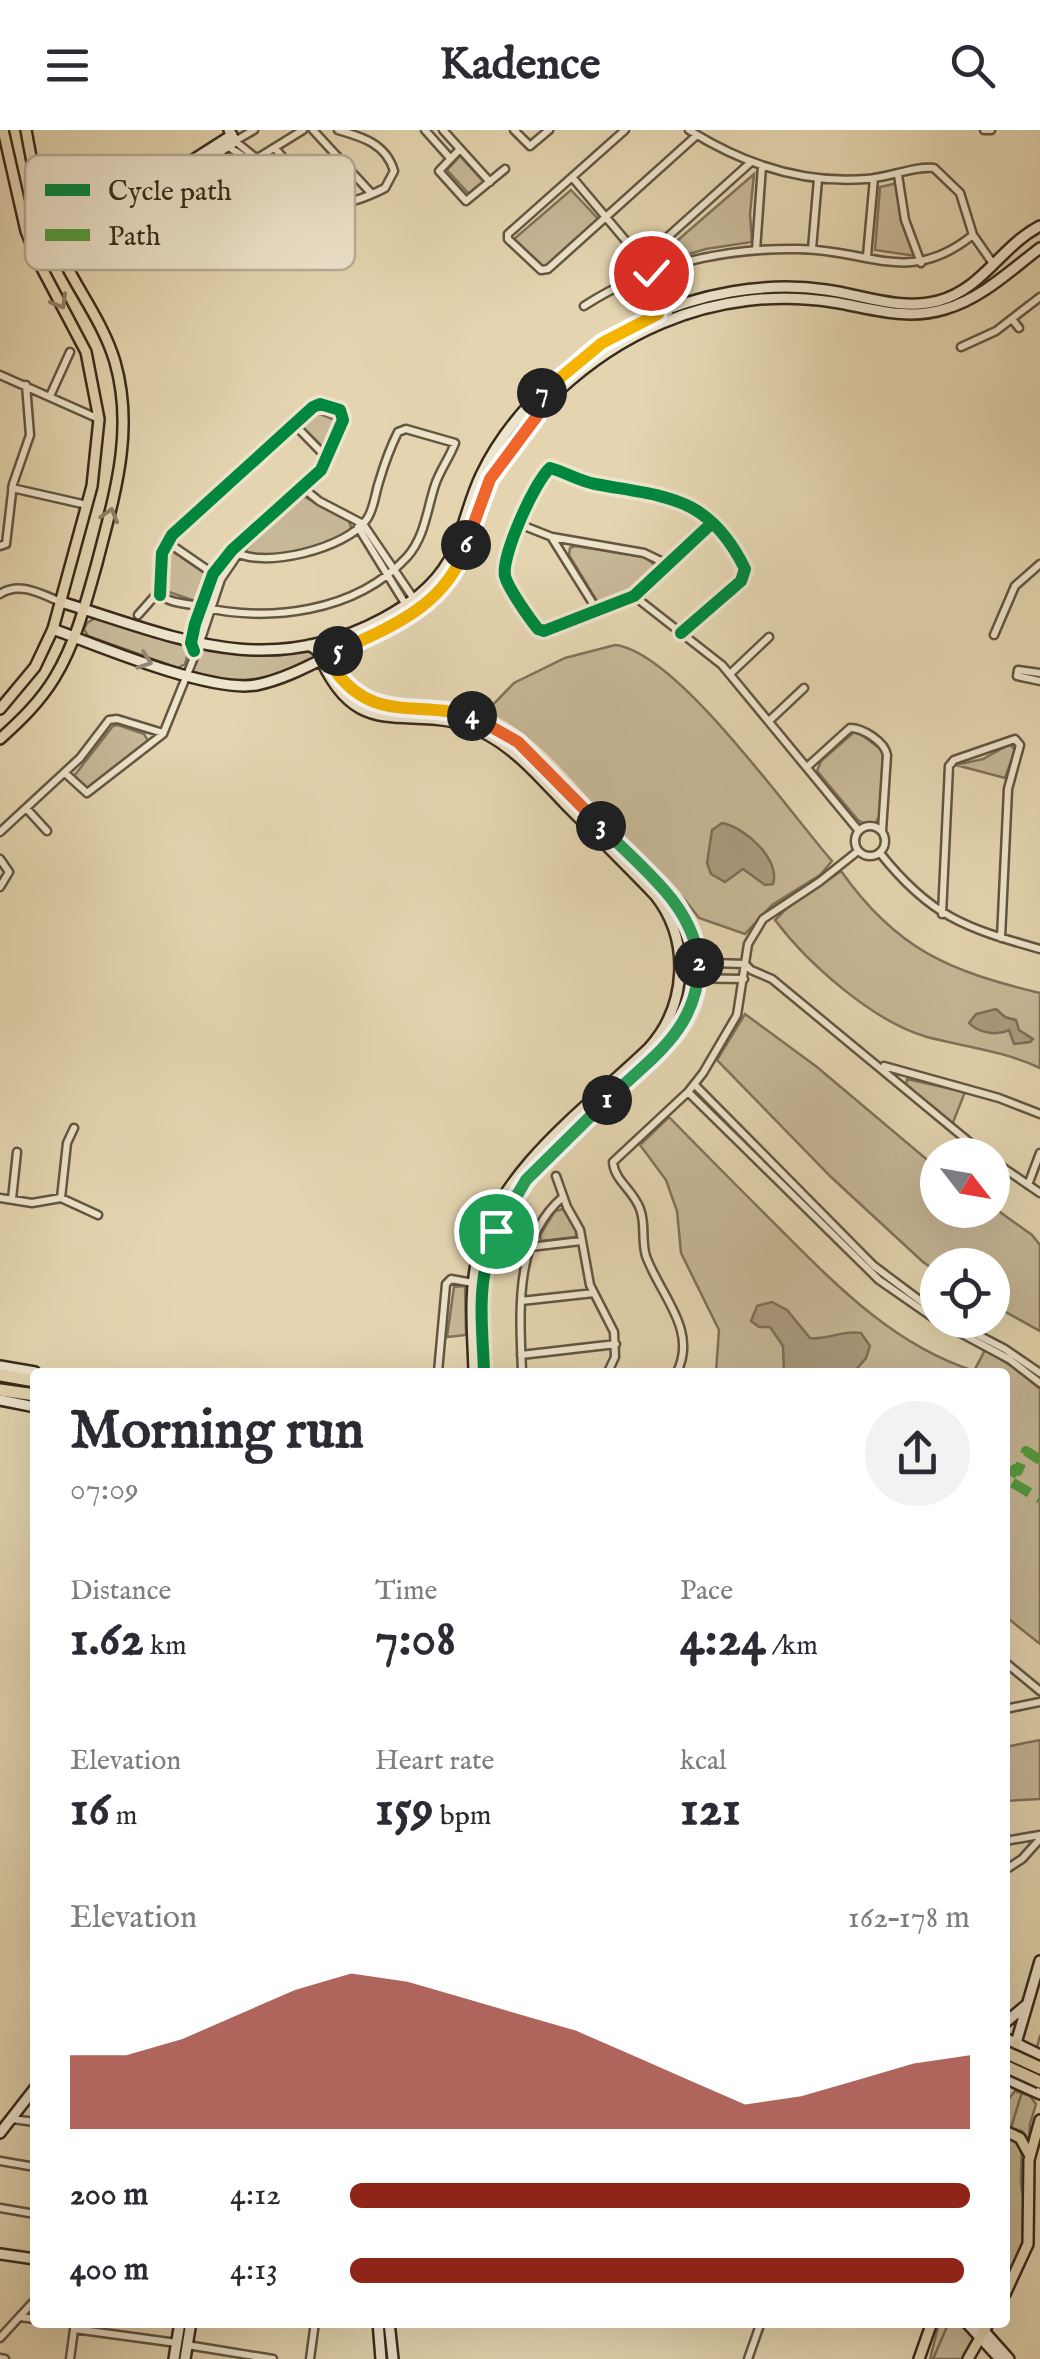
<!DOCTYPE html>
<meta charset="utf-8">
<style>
body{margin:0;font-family:"IM FELL English",serif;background:#f2f2f3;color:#2b2b33;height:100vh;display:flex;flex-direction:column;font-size:38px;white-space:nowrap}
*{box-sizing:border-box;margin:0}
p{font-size:32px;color:#7c7c81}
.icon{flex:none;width:55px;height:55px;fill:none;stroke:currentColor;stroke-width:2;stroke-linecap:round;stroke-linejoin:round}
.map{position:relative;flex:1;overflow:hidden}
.sheet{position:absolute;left:30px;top:1238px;width:980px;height:960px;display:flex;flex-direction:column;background:#fff;border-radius:10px;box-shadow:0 10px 40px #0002}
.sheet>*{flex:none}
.needle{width:65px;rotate:121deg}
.fabs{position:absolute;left:920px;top:1008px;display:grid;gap:20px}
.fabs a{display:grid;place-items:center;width:90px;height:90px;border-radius:50%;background:#fff;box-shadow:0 10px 40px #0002;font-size:50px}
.pin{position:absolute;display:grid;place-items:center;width:85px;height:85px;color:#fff;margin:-42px;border:5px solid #fff;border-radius:50%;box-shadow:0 2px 10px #0007}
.km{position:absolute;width:50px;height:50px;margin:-25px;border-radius:50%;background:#222;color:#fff;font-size:28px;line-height:50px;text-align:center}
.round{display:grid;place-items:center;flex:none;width:105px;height:105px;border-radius:52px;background:#f2f2f3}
.headline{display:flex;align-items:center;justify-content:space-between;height:170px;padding:0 40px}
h1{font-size:55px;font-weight:700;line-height:75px}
.stats{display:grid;grid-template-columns:repeat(3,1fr);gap:15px;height:170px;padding:10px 40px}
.stats div{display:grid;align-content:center}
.stats b{font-size:50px;font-weight:700}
.stats small{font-size:28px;font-weight:400}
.stats p{font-size:28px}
.chart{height:280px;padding:20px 40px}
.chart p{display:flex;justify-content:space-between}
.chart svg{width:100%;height:180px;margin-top:10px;fill:#8f2418;opacity:.7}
ul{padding:0 40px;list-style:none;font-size:32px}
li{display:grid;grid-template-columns:160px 120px 1fr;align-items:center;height:75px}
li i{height:25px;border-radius:12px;background:#8f2418}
header{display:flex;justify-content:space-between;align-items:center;height:130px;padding:0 40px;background:#fff;font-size:45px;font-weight:700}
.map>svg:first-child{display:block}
.green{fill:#c7b897;stroke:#80725a;stroke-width:2.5}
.water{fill:#aa9b7e;stroke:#7d6e57;stroke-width:2.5}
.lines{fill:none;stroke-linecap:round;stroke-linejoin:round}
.stream{stroke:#7d6e57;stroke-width:2.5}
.street-casing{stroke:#645641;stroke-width:11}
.secondary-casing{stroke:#392b1c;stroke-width:14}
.primary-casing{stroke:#392b1c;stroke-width:14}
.highway-casing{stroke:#392b1c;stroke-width:16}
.street{stroke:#ede4cc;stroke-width:6}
.secondary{stroke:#ede4cc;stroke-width:9}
.primary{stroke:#e4d5b0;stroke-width:9}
.highway{stroke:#e4d5b0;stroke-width:11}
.highway-bridge-casing{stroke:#392b1c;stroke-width:16;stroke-linecap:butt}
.highway-bridge{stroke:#e4d5b0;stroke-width:11}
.quiet{stroke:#529d3e;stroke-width:10;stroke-dasharray:20 10;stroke-linecap:butt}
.cycleway-casing{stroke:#ede4cc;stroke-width:19}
.cycleway{stroke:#00873e;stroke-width:12}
.oneway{stroke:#8e8066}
.oneway2{stroke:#938874}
.split-1-casing{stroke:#fff;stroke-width:20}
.split-2-casing{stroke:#fff;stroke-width:20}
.split-3-casing{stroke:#fff;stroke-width:20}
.split-4-casing{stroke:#fff;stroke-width:20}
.split-5-casing{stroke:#fff;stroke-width:20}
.split-6-casing{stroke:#fff;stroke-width:20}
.split-7-casing{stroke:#fff;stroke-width:20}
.split-8-casing{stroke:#fff;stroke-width:20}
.split-1{stroke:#22a559;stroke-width:12}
.split-2{stroke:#22a559;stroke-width:12}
.split-3{stroke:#22a559;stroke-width:12}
.split-4{stroke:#f0652b;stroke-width:12}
.split-5{stroke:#f5b400;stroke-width:12}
.split-6{stroke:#f5b400;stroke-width:12}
.split-7{stroke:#f0652b;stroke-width:12}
.split-8{stroke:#f5b400;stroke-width:12}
.key{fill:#ede4cc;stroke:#b7ac97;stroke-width:2.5}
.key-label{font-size:28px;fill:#392b1c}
</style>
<header><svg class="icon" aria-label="menu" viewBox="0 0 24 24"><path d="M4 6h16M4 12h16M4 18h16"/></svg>Kadence<svg class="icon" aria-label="search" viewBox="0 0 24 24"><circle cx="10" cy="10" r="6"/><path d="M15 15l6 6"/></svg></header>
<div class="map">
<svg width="1040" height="2229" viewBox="0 0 1040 2229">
<rect width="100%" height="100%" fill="#e4d5b0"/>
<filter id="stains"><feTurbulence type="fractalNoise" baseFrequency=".002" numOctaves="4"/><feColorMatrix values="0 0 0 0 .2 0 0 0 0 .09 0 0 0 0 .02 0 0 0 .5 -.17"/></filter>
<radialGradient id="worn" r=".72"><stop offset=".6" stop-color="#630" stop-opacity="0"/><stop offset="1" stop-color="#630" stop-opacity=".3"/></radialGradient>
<!-- green -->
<path class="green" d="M460 26 484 52 470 65 447 40Z
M754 44 750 84 752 112 706 119 648 136Z
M897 53 905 100 916 126 875 120 880 57Z
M571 60 601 92 547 140 514 109Z
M317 283 338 291 326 320 302 297Z
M303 366 349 391 352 400C320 420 284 426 248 425L246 419Z
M575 416 645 427 656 436 627 464 598 473 569 425 570 418Z
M172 421 207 445 198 472 166 461 167 425Z
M97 487 184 515 188 523 185 534 178 538 88 506 84 499 87 493Z
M615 515C676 521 789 682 832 731L820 745 772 775 745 804 699 788 678 761 600 689 521 608 487 581 514 553 565 528Z
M200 519 247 524 313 520 316 526C277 550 234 558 192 541Z
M118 595 144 604 148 611 89 660 74 646 113 596Z
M858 602 883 621 880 686 876 692 863 693 858 690 817 641 821 631 853 603Z
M1010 614 1015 620 1005 648 956 635 983 629Z
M841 741C897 820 949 841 1040 863V938C1004 921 966 917 927 907 874 892 808 834 775 790L786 779Z
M745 884 817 937 937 1038 938 1080H992L993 1077 1032 1105 1040 1115V1201L993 1175 992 1135H938L937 1142 923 1132 831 1047 717 930Z
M907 949 965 962 952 995 906 955Z
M669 987C707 1026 745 1064 783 1102 840 1159 896 1216 974 1241L985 1220 1018 1240 1040 1259V1514L1005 1486V1242H716L719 1200 681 1123 677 1081 666 1050 640 1015Z
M563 1079 576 1098V1107L541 1111 540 1105 555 1081Z
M465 1156 466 1205 447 1207 454 1157Z
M1040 1610V1669L1005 1671V1617Z
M1015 1961 1030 1966 1036 1974 1030 1994 1029 2010 1022 2001 1005 1997 1007 1971Z
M1005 2006H1011C1027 2019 1020 2033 1021 2051 1021 2062 1025 2073 1026 2083 1027 2109 1016 2131 1005 2154Z
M939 2193H960L975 2210 964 2229H930Z"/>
<!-- water -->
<path class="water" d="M722 693C745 697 781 730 773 754L765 755 743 739 725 752 711 744 707 733 712 700Z
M996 879 1005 887 1016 890 1019 900 1033 909 1030 912 1014 914 1009 900C997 906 978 903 969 893L976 884Z
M772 1172 787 1180 810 1208C828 1210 841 1200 861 1203L870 1216 866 1228 854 1242H784L783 1216 770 1197H759L751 1191 757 1176Z"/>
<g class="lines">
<!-- stream -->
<path class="stream" d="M1037 1917 1040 1906
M1005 2017 1022 1962
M933 2229 949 2192"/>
<defs>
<path id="street" d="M254 0 235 11 256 28
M313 0 371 63
M425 0 450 28
M443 0 490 52
M514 0 530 16 549 0
M625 0 508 104V109L541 140 548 139 697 5
M689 0C743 34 801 54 866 49 888 48 913 36 934 38L960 63 973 105 994 135
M984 0H991
M227 16 246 28 256 29 303 0
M275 18 322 75
M460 19 439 41 466 71 505 39
M898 45 905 90 921 133
M572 47 642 130 644 139 651 143 669 182
M265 53C311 79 336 83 385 58L394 41C386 14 363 7 338 0
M812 119 818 49
M756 120 762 36
M867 126 874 48
M642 130 750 33
M642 145 658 184
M584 176C647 135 723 118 797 119 870 119 908 157 973 105
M1012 189 1019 198
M961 217 996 201 1040 167
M0 245 99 289
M50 266 70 222
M294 294 328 329
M12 358 87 375
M303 358 319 371 363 394 414 469
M519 394 552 407 644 423 667 434
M358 397 406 475
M552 408 597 480
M167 412 221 449
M0 416 6 414 13 354 30 305 26 255
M0 464C20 451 41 464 61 472
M160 465C170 473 184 473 197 476 268 493 355 483 407 427 425 407 427 379 435 355 440 340 450 327 455 313L406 299 398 302C390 318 384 335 379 352 375 364 374 379 367 389 348 418 260 441 232 420
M160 465 162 423 172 405 313 277 320 274 340 280 343 290 321 340 232 420 213 444 195 494 191 513 194 521
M634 466 722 535 859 701
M138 485 154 467 160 465
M681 503 741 451 745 439C709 365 666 367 595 354 579 351 565 342 550 338 535 351 501 426 505 446 508 458 529 488 538 499L544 501 634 466 712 393
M994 505 1015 456 1040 434
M730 544 769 507
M1017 546 1018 540 1040 543
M1017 546 1040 551
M769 591 804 558
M807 637 850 598C863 598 885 612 887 625L882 701
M65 643 87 663 163 604 199 515 221 449 238 424
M26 678 47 701
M855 711a15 15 0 1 1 30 0a15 15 0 1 1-30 0Z
M0 702 80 628 109 590 117 589 163 603
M880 723C930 786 965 798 1040 819
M0 729 9 742 0 757
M942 784 949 636 954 630 1015 609 1020 615 1008 659 1001 808
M680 832 745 834 751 840 772 849 985 1025
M679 848 744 849
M884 936 999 968 1040 984
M695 955 874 1136 938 1184
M688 962 879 1150 938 1191 1009 1229 1040 1253
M992 1030 1040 1063
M556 1046 567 1077 580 1100 590 1155 614 1202 615 1227 608 1242
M1028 1055 1040 1023
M0 1068 32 1073 61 1068 98 1085
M61 1068 67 1013 74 998
M12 1069 17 1022
M530 1117 581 1111
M521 1171 594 1163
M949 1190 1005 1219 1040 1243
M521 1225 616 1214
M438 1242 446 1154 451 1149 473 1153
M522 1242C520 1184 513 1109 563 1067
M677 1242C698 1200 660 1165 646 1126 641 1110 646 1094 640 1079 634 1061 614 1050 613 1032L688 962 703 943 737 885 748 814 763 789 819 752 858 721
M1005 1532 1040 1561
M1005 1579 1040 1572
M1005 1711 1040 1705
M1005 1740 1022 1729 1040 1709
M12 1989 35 1992
M0 2031 35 2037
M0 2078 35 2084
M20 2187 35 2189
M74 2199 177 2213
M0 2208 35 2170
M187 2215 273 2229
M0 2228 5 2229
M70 2229 75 2192
M310 2229 315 2192
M748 2229 761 2192"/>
<path id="secondary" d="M55 111 103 74 149 58 232 5
M64 130C74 84 121 81 155 62 182 46 209 28 235 11L229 0
M61 472C175 507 266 551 382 489 409 474 433 458 449 430 463 403 468 372 481 345 512 280 577 221 642 190 697 164 765 151 826 160 863 165 900 181 938 171 983 159 1001 116 1040 96
M53 499C98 516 211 563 256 555 292 548 327 525 360 511 394 496 431 478 452 446 469 420 471 389 484 361 518 288 588 224 662 193 716 170 776 163 833 172 871 178 906 191 945 179 981 169 1011 140 1040 118
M309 515 317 520C359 626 415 564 488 605 520 623 543 651 568 677 597 706 626 735 655 765 691 810 687 876 649 918 589 976 501 1037 479 1121 468 1160 473 1202 474 1242
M326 524C364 606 422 562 484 591 534 614 571 664 608 704 629 726 653 745 673 768 700 810 710 857 680 900 615 971 507 1036 486 1135 478 1170 483 1207 484 1242
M0 1236 35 1242
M0 1270 35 1277
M1005 1893 1025 1876
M1005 1908 1040 1925
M1016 1913 1040 1831
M1005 1948 1040 1964
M0 2003 35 1958
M0 2124 35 2129
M378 2192 381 2229
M389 2192 393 2229
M966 2192 1000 2229
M976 2192 1009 2229
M174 2229 180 2192
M185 2229 191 2192"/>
<path id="primary" d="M0 579 35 537 53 499 92 356 99 289 86 222 38 131 26 101 3 0
M0 609C21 590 40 572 55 547 76 512 86 472 97 433 114 366 135 302 115 232 104 195 81 165 64 131 43 89 34 45 26 0
M1005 1949 1016 1913
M1005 2001 1020 2008 1029 2024
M1005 2164 1028 2114 1029 2030 1040 1990
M919 2229 932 2192
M968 2229 989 2192"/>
<path id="highway" d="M0 1245 35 1251
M0 1260 35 1265"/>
</defs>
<!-- street casing -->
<use href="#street" class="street-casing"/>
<!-- secondary casing -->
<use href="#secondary" class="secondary-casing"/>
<!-- primary casing -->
<use href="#primary" class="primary-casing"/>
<!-- highway casing -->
<use href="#highway" class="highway-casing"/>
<!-- street -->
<use href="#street" class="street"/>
<!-- secondary -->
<use href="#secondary" class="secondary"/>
<!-- primary -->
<use href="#primary" class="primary"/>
<!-- highway -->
<use href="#highway" class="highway"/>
<defs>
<path id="highway-bridge" d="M1005 1922 1040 1938
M1005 1936 1040 1952"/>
</defs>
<!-- highway-bridge casing -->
<use href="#highway-bridge" class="highway-bridge-casing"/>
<!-- highway-bridge -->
<use href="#highway-bridge" class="highway-bridge"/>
<!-- quiet -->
<path class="quiet" d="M1040 1330 1026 1321 1018 1341 1015 1339 1008 1350 1040 1369"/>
<defs>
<path id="cycleway" d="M160 465 162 423 172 405 313 277 320 274 340 280 343 290 321 340 232 420 213 444 195 494 191 513 194 521
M681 503 741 451 745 439C709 365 666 367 595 354 579 351 565 342 550 338 535 351 501 426 505 446 508 458 529 488 538 499L544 501 634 466 712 393
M331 510 323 518C361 608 419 560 485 591 535 615 571 665 608 704 629 726 653 745 673 768 700 810 710 857 680 900 615 971 507 1036 486 1135 478 1170 483 1207 484 1242"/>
</defs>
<!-- cycleway casing -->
<use href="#cycleway" class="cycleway-casing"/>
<!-- cycleway -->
<use href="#cycleway" class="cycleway"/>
</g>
<!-- one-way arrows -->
<defs><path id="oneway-chevron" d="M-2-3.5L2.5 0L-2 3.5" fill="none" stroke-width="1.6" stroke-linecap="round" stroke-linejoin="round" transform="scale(2.5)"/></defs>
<g class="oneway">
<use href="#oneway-chevron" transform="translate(60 172) rotate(60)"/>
<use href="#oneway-chevron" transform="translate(110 385) rotate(-74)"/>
</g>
<use class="oneway2" href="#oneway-chevron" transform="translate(145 531) rotate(19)"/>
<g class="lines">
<defs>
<path id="split-1" d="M496 1101 526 1050 607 970"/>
<path id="split-2" d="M607 970C651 928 698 900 699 833"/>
<path id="split-3" d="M601 696C640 738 693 773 699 833"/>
<path id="split-4" d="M472 586 518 612 601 696"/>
<path id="split-5" d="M338 521 334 539C373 594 417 570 472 586"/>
<path id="split-6" d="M338 521C391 497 447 475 466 415"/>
<path id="split-7" d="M466 415 490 349 537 286 542 263"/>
<path id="split-8" d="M542 263 602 213 658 184 641 146 651 143"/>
</defs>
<!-- split-1 casing -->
<use href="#split-1" class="split-1-casing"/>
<!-- split-2 casing -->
<use href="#split-2" class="split-2-casing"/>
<!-- split-3 casing -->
<use href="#split-3" class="split-3-casing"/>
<!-- split-4 casing -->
<use href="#split-4" class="split-4-casing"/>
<!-- split-5 casing -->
<use href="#split-5" class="split-5-casing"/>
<!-- split-6 casing -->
<use href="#split-6" class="split-6-casing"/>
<!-- split-7 casing -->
<use href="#split-7" class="split-7-casing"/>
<!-- split-8 casing -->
<use href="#split-8" class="split-8-casing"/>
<!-- split-1 -->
<use href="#split-1" class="split-1"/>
<!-- split-2 -->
<use href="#split-2" class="split-2"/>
<!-- split-3 -->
<use href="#split-3" class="split-3"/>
<!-- split-4 -->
<use href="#split-4" class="split-4"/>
<!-- split-5 -->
<use href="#split-5" class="split-5"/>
<!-- split-6 -->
<use href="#split-6" class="split-6"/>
<!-- split-7 -->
<use href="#split-7" class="split-7"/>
<!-- split-8 -->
<use href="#split-8" class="split-8"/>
</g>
<!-- legend -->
<rect x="25" y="25" width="330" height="115" rx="15" class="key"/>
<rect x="45" y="54" width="45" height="12" fill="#00873e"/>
<rect x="45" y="99" width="45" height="12" fill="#529d3e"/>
<g class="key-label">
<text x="108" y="70">Cycle path</text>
<text x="108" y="115">Path</text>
</g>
<rect width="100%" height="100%" filter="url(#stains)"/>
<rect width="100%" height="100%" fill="url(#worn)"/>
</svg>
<div class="fabs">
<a><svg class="needle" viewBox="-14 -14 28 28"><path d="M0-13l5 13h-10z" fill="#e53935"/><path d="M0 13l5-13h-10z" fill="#7c7c81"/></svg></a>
<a><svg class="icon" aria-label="locate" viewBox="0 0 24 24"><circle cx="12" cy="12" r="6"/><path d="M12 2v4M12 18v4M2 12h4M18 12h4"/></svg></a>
</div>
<div class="pin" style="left:496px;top:1101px;background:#1e9e55"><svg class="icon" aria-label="arrive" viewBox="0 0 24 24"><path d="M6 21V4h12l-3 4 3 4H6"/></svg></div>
<div class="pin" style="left:651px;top:143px;background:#d93025"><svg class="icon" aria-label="check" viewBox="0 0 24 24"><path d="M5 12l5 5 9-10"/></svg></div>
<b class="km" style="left:607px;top:970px">1</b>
<b class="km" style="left:699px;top:833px">2</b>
<b class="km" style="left:601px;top:696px">3</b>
<b class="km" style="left:472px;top:586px">4</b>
<b class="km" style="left:338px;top:521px">5</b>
<b class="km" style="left:466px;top:415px">6</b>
<b class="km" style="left:542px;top:263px">7</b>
<section class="sheet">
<div class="headline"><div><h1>Morning run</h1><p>07:09</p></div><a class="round"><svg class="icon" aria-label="share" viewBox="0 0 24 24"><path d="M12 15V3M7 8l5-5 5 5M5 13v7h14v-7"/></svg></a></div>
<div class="stats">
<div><p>Distance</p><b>1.62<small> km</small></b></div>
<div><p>Time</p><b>7:08</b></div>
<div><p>Pace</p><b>4:24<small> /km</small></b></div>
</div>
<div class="stats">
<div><p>Elevation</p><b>16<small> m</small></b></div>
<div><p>Heart rate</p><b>159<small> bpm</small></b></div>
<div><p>kcal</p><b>121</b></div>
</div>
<div class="chart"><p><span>Elevation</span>162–178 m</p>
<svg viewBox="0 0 160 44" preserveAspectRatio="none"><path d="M0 44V26L10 26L20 22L30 16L40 10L50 6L60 8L70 12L80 16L90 20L100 26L110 32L120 38L130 36L140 32L150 28L160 26V44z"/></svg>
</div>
<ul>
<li><b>200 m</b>4:12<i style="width:100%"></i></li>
<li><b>400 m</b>4:13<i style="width:99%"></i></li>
</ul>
</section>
</div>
